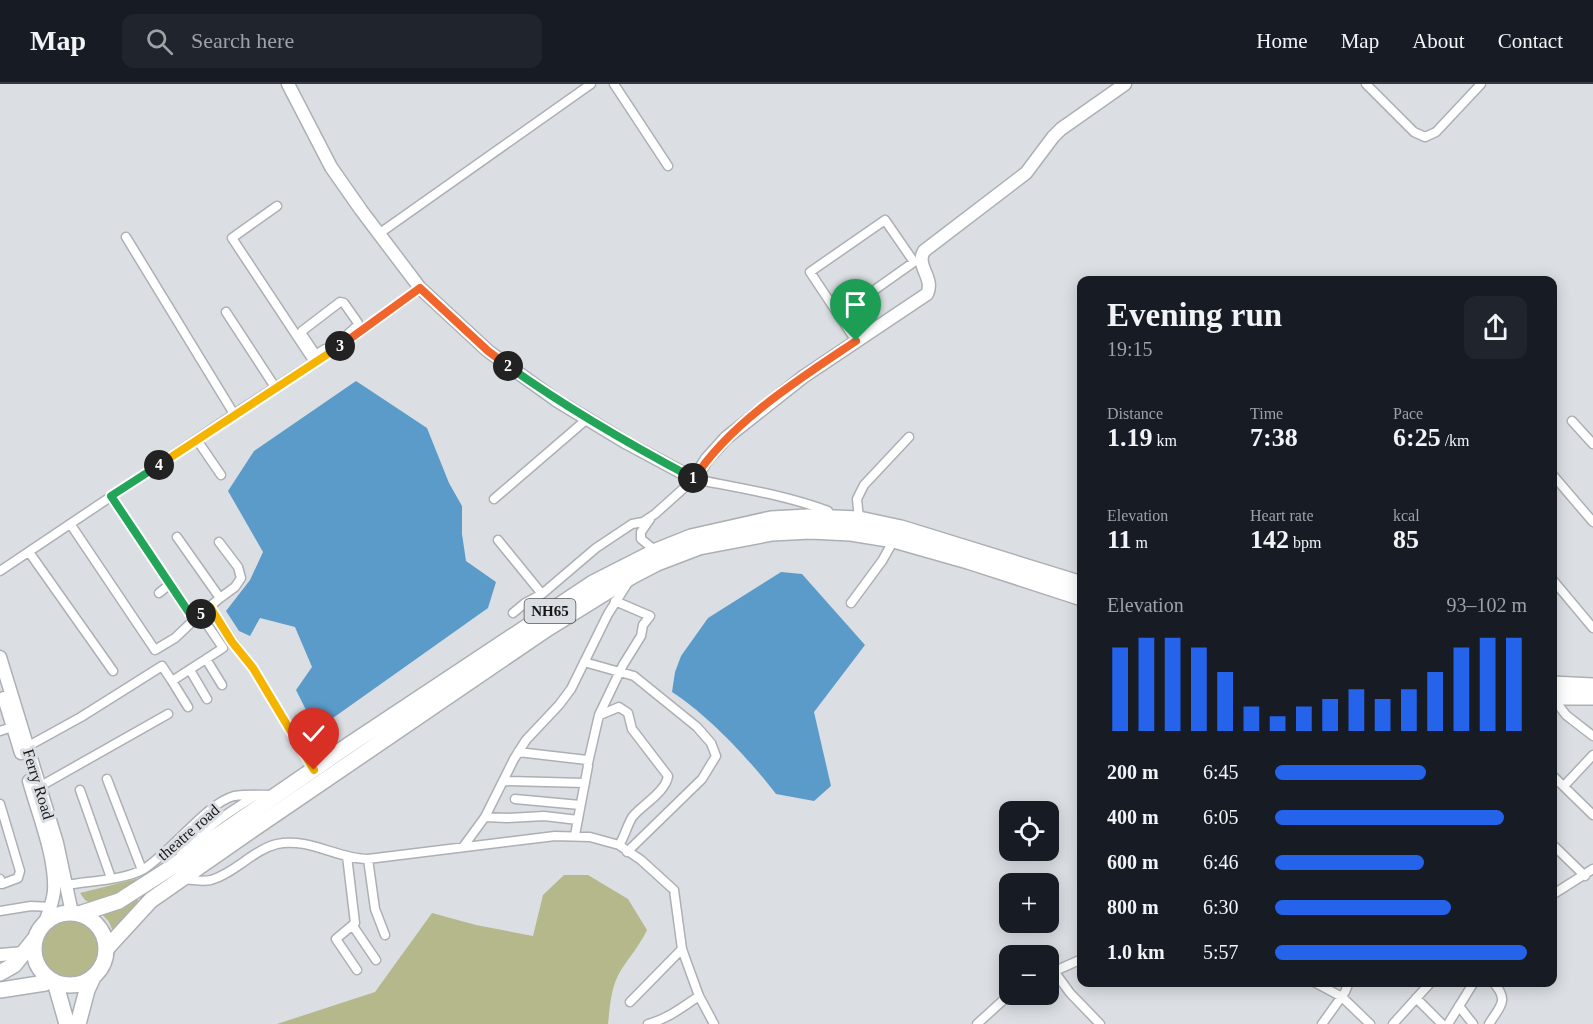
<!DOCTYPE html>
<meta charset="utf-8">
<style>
body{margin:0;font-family:"Times New Roman",serif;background:#20242c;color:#f1f3f6;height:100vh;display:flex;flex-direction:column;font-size:22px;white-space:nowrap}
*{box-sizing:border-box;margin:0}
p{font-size:20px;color:#9ea1a6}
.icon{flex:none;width:33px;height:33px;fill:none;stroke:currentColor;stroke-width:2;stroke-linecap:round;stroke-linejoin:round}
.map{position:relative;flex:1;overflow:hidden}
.sheet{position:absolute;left:1077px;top:192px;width:480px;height:711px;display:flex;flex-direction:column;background:#171b24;border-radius:12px;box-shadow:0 3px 15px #0003}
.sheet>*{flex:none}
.controls{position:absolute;left:999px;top:717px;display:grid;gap:12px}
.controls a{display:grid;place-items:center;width:60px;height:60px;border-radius:12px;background:#171b24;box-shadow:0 3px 15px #0003;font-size:30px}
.pin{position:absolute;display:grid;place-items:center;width:51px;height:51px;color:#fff;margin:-62px -26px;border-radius:50% 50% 50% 0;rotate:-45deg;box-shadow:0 0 6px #0007}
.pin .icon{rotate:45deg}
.km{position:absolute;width:30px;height:30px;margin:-15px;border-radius:50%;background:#222;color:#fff;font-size:16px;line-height:30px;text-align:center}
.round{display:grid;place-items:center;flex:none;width:63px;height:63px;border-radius:12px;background:#20242c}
.overview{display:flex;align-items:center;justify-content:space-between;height:102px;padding:0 30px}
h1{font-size:33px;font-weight:700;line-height:45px}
.stats{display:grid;grid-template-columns:repeat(3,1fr);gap:9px;height:102px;padding:6px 30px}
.stats div{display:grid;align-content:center}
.stats b{font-size:26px;font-weight:700}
.stats small{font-size:16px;font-weight:400}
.stats p{font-size:16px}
.chart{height:168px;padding:12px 30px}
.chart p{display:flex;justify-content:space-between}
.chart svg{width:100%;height:108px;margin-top:6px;stroke:#2563eb;stroke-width:6}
ul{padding:0 30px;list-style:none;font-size:20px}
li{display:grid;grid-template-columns:96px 72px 1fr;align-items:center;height:45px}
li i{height:15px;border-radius:8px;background:#2563eb}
header{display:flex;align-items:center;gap:36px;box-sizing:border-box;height:84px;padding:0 30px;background:#171b24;border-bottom:2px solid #363941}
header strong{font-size:28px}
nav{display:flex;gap:33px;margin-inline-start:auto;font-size:21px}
.search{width:420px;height:54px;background:#20242c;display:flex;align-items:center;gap:15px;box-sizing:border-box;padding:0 21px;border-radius:12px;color:#9ea1a6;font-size:22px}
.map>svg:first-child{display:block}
.green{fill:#b4b88b}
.water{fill:#5b9bca}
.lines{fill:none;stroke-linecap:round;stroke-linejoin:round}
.street-casing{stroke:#acb0b4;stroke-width:11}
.secondary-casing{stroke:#acb0b4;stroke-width:15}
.highway-casing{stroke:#acb0b4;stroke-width:18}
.street{stroke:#fff;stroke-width:8}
.secondary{stroke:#fff;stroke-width:12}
.highway{stroke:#fff;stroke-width:15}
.split-1-casing{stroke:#fff;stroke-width:12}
.split-2-casing{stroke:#fff;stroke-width:12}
.split-3-casing{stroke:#fff;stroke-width:12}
.split-4-casing{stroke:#fff;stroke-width:12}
.split-5-casing{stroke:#fff;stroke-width:12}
.split-6-casing{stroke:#fff;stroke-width:12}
.split-1{stroke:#f0652b;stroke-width:8}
.split-2{stroke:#22a559;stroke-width:8}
.split-3{stroke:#f0652b;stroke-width:8}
.split-4{stroke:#f5b400;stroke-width:8}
.split-5{stroke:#22a559;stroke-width:8}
.split-6{stroke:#f5b400;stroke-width:8}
.labels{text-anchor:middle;stroke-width:6;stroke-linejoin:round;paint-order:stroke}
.shield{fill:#dbdfe3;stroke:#505254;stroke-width:1.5}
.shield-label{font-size:15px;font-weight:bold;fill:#141617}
.street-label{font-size:16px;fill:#141617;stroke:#dbdfe3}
</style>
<header>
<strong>Map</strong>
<div class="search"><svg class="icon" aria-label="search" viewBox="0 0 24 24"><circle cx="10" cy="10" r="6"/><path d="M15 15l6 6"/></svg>Search here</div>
<nav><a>Home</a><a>Map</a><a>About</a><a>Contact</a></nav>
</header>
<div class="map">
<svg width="1593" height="940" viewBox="0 0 1593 940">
<rect width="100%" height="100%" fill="#dbdfe3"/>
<!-- green -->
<path class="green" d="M152 791 130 807 90 819 85 816 80 809Z
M564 791H588L628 815 647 846C640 861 630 872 621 886 611 902 610 921 608 940H277L375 908 432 829 476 841 533 852 543 811Z
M136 814 139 818 114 850 109 838 100 828Z
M38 865a32 32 0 1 1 64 0a32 32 0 1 1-64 0Z"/>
<!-- water -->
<path class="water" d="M356 297 427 344 449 399 462 422V450L466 477 496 498 488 524 316 646 296 606 312 583 295 543 260 534 250 552 239 547 226 527 250 496 263 468 228 407 254 367Z
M781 488 802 490 865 561 814 628 831 702 814 717 776 710C750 676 708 631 672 608L675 588 681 572 708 534Z"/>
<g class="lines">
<defs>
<path id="street" d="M614 0 668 82
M1366 0 1414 48 1425 53 1436 48 1481 0
M277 122 232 154 314 278
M380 149 591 0
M126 153 234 330
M226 228 275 303
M839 231 914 178 885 136 810 188 856 257
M325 265 317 270 314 268 302 250V247L340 218 344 219 358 239V241L349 249 350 251
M1572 337 1593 360
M197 356 221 391
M1552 390 1593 438
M494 415 587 335
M650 435 641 448V455L656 467
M859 435 857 415 864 401 909 353
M71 441 155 566 175 554 194 536 111 412
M177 453 220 514 196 534
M498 456 542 510
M219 458 238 483 241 494 235 503 220 514
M29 468 113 587
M0 487 234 330 346 258 420 204
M1552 495 1593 544
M159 509 170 500
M851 519 882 477 894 456
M210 523 233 558 253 584 314 686
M513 529 525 519 542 510 596 464 632 440 643 438 655 430 694 395C739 404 785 411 828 427L830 433
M206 575 222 601
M584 578 634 592 697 643 711 659 716 672 702 695 627 768
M190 586 207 615
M172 597 188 623
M1553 614 1566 631 1593 652
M600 631 619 623 628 629 632 645 668 692C666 707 644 720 634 731 628 737 625 753 619 761
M0 647 12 643
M23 665 81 633 162 582 172 597 223 564 200 530
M518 668 587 676 588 682 575 751
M588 679 599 631 623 581 641 552 643 541 650 532 615 517
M1552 691 1593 731
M107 695 142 786
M504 697 585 699
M1564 702 1593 671
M39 703 168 630
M80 706 111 794
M515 715 580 721
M0 720 20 787 18 794 2 800 0 795
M485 733 507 734 544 732 578 736
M1552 760 1585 792
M463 763 485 733 514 675 526 656 559 621 571 605 608 530 627 500
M181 771C201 746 228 729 255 712
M347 772 355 839 336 855 357 886
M368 775 375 825 385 851
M183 795C192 796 202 798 211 796 235 789 253 766 277 760 308 753 338 775 368 775L555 752 590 753 619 761 641 776 674 806 682 865 687 879 699 912 714 940
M67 801C89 797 125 796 144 785 171 768 207 719 234 712 246 710 259 711 272 711
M1552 811 1593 785
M0 827 31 822 51 823
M353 842 376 876
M1054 887 1070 909 1100 940
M1048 890 1082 875
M1314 898 1342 913 1370 940
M1416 914 1442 940
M630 918 682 865
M1459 922 1473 940
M648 940C667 935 683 923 699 912
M977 940 1010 910
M1322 940 1345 908 1349 898
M1393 940 1431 898
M1448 940 1474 898
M1489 940C1500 922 1510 917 1493 898"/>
<path id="secondary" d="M288 0 331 83 361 126 420 204 488 267 556 316 627 359 694 395 707 375 726 354 803 293 927 210C935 194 915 182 924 167L1026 89 1053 53 1061 45 1125 0
M0 573 57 759 72 829
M4 614 21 669
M29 697C38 730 56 773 54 807 53 818 49 828 45 838
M0 871 24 869"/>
<path id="highway" d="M1552 600 1593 602
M1552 613H1593
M34 865a36 36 0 1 1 72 0a36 36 0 1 1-72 0Z
M79 830 119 817 172 783 349 661 593 499 656 467 691 453 771 435 808 433 859 435 901 444 1082 500
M106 865 151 816 243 752 548 544 632 492 657 479 699 463 772 449 810 447 851 449 894 456 968 477 1082 514
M0 889 14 881 34 856
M55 898 67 940
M0 906 45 899 50 895
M78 940 87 906 93 893"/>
</defs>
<!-- street casing -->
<use href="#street" class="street-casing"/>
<!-- secondary casing -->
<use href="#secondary" class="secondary-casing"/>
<!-- highway casing -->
<use href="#highway" class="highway-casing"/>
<!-- street -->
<use href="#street" class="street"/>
<!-- secondary -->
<use href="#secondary" class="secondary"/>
<!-- highway -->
<use href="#highway" class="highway"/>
</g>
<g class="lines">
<defs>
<path id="split-1" d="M693 394 694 395C729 339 801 294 856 257"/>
<path id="split-2" d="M508 282C567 324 629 360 693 394"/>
<path id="split-3" d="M340 262 420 204 488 267 508 282"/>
<path id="split-4" d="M159 381 340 262"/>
<path id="split-5" d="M159 381 111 412 194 536 201 530"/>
<path id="split-6" d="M201 530 210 523 232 558 253 584 314 686"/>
</defs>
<!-- split-1 casing -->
<use href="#split-1" class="split-1-casing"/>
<!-- split-2 casing -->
<use href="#split-2" class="split-2-casing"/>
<!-- split-3 casing -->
<use href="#split-3" class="split-3-casing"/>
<!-- split-4 casing -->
<use href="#split-4" class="split-4-casing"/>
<!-- split-5 casing -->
<use href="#split-5" class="split-5-casing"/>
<!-- split-6 casing -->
<use href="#split-6" class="split-6-casing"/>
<!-- split-1 -->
<use href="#split-1" class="split-1"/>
<!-- split-2 -->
<use href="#split-2" class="split-2"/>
<!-- split-3 -->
<use href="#split-3" class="split-3"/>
<!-- split-4 -->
<use href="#split-4" class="split-4"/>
<!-- split-5 -->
<use href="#split-5" class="split-5"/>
<!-- split-6 -->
<use href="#split-6" class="split-6"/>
</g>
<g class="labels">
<!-- shield labels -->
<rect class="shield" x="524.5" y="515" width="51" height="24" rx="4.5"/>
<g class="shield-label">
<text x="550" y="532">NH65</text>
</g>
<!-- street labels -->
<g class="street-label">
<text transform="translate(39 700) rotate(73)" y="6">Ferry Road</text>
<text transform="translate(188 748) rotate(-41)" y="6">theatre road</text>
</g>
</g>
</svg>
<div class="controls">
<a><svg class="icon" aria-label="locate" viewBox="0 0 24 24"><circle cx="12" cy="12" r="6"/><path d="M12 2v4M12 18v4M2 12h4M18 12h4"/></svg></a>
<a>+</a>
<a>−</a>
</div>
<div class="pin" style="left:856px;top:257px;background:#1e9e55"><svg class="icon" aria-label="arrive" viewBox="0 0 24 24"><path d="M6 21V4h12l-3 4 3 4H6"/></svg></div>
<div class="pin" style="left:314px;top:686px;background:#d93025"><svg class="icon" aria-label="check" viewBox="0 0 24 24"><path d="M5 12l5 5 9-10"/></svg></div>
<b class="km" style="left:693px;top:394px">1</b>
<b class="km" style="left:508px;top:282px">2</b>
<b class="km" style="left:340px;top:262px">3</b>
<b class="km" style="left:159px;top:381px">4</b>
<b class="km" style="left:201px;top:530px">5</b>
<section class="sheet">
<div class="overview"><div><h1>Evening run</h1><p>19:15</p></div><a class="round"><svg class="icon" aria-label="share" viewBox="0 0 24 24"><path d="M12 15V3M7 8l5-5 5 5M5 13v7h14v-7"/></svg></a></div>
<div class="stats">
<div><p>Distance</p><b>1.19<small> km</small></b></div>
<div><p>Time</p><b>7:38</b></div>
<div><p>Pace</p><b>6:25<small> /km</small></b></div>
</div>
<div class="stats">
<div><p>Elevation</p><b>11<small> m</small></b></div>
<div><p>Heart rate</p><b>142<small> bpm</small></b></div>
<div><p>kcal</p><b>85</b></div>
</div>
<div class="chart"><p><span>Elevation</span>93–102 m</p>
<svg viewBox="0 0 160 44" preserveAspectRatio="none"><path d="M5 44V10M15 44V6M25 44V6M35 44V10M45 44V20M55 44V34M65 44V38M75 44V34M85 44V31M95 44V27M105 44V31M115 44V27M125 44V20M135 44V10M145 44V6M155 44V6"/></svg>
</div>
<ul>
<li><b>200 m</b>6:45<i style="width:60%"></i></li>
<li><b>400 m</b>6:05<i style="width:91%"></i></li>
<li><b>600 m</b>6:46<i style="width:59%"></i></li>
<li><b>800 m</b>6:30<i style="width:70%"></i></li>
<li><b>1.0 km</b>5:57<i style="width:100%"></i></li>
</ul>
</section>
</div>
